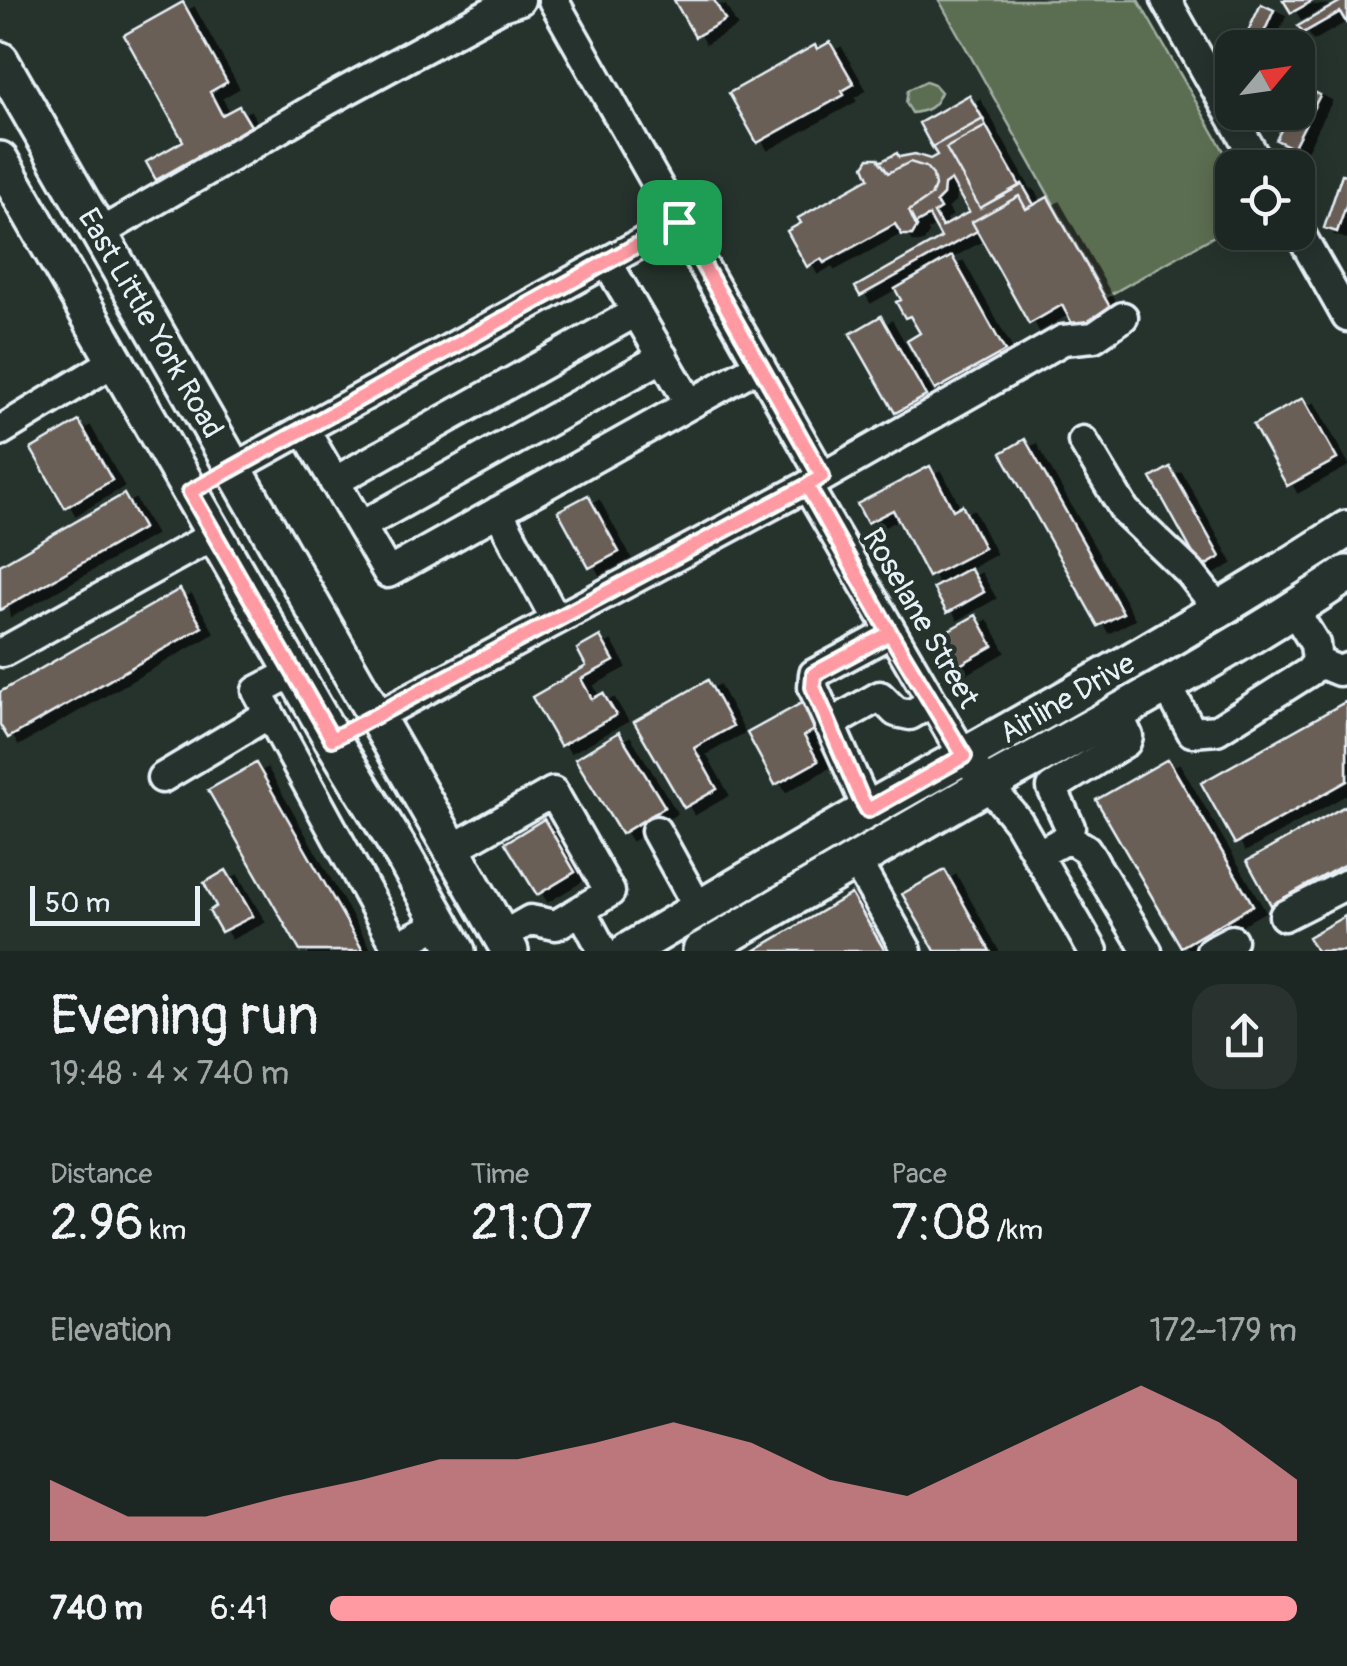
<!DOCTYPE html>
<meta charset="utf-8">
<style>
body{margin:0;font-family:Pangolin,sans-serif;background:#29322f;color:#f1f3f6;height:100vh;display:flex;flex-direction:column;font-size:38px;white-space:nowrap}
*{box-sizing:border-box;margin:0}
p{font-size:32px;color:#a0a5a5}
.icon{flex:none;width:55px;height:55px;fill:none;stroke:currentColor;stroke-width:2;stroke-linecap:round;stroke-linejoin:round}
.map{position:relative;height:951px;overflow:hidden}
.drawer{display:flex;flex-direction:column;background:#1c2622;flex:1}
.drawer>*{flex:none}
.needle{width:65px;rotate:61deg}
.buttons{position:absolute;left:1215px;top:30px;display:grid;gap:20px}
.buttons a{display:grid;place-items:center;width:100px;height:100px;border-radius:20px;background:#1c2622;box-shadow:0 5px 25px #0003,0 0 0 2px #3a4340;font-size:50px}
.scale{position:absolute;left:30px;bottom:25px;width:170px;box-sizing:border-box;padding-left:10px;border:5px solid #e8f1f8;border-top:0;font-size:28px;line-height:35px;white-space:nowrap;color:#e8f1f8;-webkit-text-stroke:8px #26332d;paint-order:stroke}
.pin{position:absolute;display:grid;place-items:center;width:85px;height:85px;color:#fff;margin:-42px;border-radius:20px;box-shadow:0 5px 15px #0006}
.round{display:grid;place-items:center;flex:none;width:105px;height:105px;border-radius:30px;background:#29322f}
.head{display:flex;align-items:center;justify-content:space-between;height:170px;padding:0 50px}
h1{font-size:55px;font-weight:600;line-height:75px}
.metrics{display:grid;grid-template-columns:repeat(3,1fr);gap:15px;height:170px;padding:10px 50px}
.metrics div{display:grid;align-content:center}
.metrics b{font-size:50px;font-weight:600}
.metrics small{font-size:28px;font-weight:400}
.metrics p{font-size:28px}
.chart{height:280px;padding:20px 50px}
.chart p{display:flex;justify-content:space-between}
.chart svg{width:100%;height:180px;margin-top:10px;fill:#ff9aa2;opacity:.7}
ul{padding:0 50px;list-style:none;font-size:32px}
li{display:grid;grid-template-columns:160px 120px 1fr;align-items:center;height:75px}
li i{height:25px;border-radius:12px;background:#ff9aa2}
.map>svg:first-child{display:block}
.green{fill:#5c6e51;stroke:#a2b0a4;stroke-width:2.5}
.building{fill:#6b5f56;stroke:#e8f1f8;stroke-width:2.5;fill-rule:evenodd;filter:url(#shadow)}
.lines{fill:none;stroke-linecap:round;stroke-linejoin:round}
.minor-casing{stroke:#e8f1f8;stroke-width:35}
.major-casing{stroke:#e8f1f8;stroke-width:42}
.minor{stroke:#26332d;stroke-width:28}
.major{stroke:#26332d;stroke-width:35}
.route-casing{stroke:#fff;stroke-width:20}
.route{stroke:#ff9aa2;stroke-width:12}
.labels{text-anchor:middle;stroke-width:9;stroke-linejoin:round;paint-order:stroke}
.street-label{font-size:30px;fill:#e8f1f8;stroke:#26332d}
</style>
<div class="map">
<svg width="1347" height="951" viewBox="0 0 1347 951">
<defs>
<filter id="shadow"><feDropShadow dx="11" dy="6" stdDeviation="0" flood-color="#0009"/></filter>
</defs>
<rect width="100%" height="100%" fill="#26332d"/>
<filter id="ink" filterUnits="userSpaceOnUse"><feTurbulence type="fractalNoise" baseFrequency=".01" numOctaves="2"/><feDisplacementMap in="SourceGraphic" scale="20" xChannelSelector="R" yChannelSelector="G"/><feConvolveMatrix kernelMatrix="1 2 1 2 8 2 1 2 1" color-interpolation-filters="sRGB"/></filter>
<g filter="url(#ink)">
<!-- green -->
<path class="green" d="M939 0H1138L1233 167 1232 226 1106 297Z
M926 81 934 84 941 92C935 107 928 111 912 113L906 103 908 90Z"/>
<!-- building -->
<path class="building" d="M674 0H714L725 20 695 37Z
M1283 0H1314L1291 13Z
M1343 0H1347V24L1340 12 1303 33 1298 26Z
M183 2 227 82 210 92 222 115 239 106 251 126 156 180 146 162 183 141 124 35Z
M1261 4 1274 10 1257 48H1240Z
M830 42 854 84 842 91 844 95 757 143 729 93 815 45 817 49Z
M1303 86 1320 95 1293 148 1276 140 1290 112H1298V98Z
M969 95 983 119 932 147 919 123Z
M983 119 986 126 946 148 980 208 1022 184 1034 205 1026 209 1019 196 972 222 977 231 860 296 855 287 941 238 929 216 915 224 909 211 931 196 935 186 933 175 926 167 910 162 888 173 880 162 897 153 899 157 915 154 930 159 937 155 932 147ZM951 180 969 212 942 227 934 213 940 209 936 202 943 195 944 185Z
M986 126 1020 186 980 208 946 148Z
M869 158H878L888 173 910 162 926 167 933 175 935 186 931 196 909 211 917 227 912 235H902L895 224 824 263 821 259 807 267 787 231 801 223 798 218 869 178 864 166Z
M1342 174 1347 175V203L1337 232 1324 228Z
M1019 196 1026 209 1048 197 1111 309 1075 329 1062 305 1029 324 972 222Z
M952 256 1005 351 935 390 907 341 920 333 910 316 905 318 896 302 901 300 895 289Z
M881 316 926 396 895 413 850 334Z
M1303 398 1337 459 1287 486 1253 425Z
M79 421 112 480 65 508 31 449Z
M1025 439 1123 613 1098 626 1001 453Z
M930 466 953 510 962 505 984 548 928 577 893 510 867 523 857 504Z
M1170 467 1220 557 1201 568 1151 478Z
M124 494 143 528 0 610V565Z
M588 495 619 552 589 568 558 511Z
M970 568 984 592 947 613 933 588Z
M180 589 202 627 8 738 0 725V692Z
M976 615 993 646 956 667 938 636Z
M600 636 614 661 581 679 592 699 603 693 616 715 560 746 532 697 586 666 577 649Z
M708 680 733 726 694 748 717 789 684 808 634 722Z
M809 699 823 725 804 736 818 761 775 785 747 733Z
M1347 701V781L1235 844 1201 783Z
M619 732 665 807 621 834 575 759Z
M1168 759 1253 905 1181 947 1096 800Z
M256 763 363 951H300L208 790Z
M1347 805V863L1271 905 1247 861Z
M544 819 575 872 537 895 505 843Z
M226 870 253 916 221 932 209 911 216 906 204 883Z
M945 870 990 951H935L902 894Z
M851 894 885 951H754Z
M1345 916 1347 951H1316L1308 937Z"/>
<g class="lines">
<defs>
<path id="minor" d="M553 0 822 476
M1166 0 1261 168
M1298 230 1347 317
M100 233 325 102 502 6 520 0
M607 262 690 404
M304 429 388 573 760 365
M0 431 115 361
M1083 441 1125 511 1190 573 1219 610
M234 468 679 222
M334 482 636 312
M807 486 964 756 1018 821 1093 951
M498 511 556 620
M361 526 663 357
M3 652 214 535
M1317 662 1339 671 1347 668
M293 672 257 691 399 951
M1167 686 1192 732 1217 730 1309 672 1317 662 1315 644 1294 610
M375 717 807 486 1063 340 1094 337 1123 317
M829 725 880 696 896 712 910 715 932 702
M162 778 269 714
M868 810 813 687 814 674 890 633
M656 831 699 909
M1068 838 1070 827 1052 788 1126 742 1128 736 1118 714
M452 849 553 792 610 892 581 910
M1037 855 1068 838 1086 849 1147 951
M856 861 907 951
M1284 916 1347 884
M501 937 530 920 556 925 581 910 603 951
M396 947 441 923
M1211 951 1232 940"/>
<path id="major" d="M0 60 510 951
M0 160 332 739 404 857 457 951
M628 951C719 897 810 842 903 790 1053 706 1203 623 1347 529
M701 951C796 896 890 840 985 786 1108 718 1231 653 1347 574"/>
</defs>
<!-- minor casing -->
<use href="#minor" class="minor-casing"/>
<!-- major casing -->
<use href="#major" class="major-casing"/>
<!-- minor -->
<use href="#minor" class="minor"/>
<!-- major -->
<use href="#major" class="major"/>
</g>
</g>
<g class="lines" filter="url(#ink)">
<defs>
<path id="route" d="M679 222 190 492 332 739 807 486 894 640 964 756 868 810 860 796 813 687 814 674 890 633 807 486 822 476 679 222"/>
</defs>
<!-- route casing -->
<use href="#route" class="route-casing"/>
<!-- route -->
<use href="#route" class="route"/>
</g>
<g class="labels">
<!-- street labels -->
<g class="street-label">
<text transform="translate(151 323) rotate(60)" y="10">East Little York Road</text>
<text transform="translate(921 618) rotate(60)" y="10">Roselane Street</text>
<text transform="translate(1067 698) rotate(-30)" y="10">Airline Drive</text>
</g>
</g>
</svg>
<div class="buttons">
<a><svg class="needle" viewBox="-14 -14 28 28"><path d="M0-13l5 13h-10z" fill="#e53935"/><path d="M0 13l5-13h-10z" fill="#a0a5a5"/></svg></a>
<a><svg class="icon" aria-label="locate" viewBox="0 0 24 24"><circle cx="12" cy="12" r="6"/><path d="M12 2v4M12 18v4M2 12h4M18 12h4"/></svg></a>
</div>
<div class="scale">50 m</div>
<div class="pin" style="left:679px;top:222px;background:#1e9e55"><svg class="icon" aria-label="arrive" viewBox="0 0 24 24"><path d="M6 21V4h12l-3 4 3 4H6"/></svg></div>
</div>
<section class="drawer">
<div class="head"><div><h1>Evening run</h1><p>19:48 · 4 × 740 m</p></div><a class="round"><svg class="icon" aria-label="share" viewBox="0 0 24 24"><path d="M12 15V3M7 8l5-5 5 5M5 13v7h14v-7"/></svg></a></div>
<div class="metrics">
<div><p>Distance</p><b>2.96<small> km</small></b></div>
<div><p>Time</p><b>21:07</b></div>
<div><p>Pace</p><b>7:08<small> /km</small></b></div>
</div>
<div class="chart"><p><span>Elevation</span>172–179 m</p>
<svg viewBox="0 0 160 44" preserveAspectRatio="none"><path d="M0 44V29L10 38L20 38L30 33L40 29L50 24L60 24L70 20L80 15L90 20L100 29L110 33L120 24L130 15L140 6L150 15L160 29V44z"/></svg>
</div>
<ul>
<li><b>740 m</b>6:41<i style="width:100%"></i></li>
</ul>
</section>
